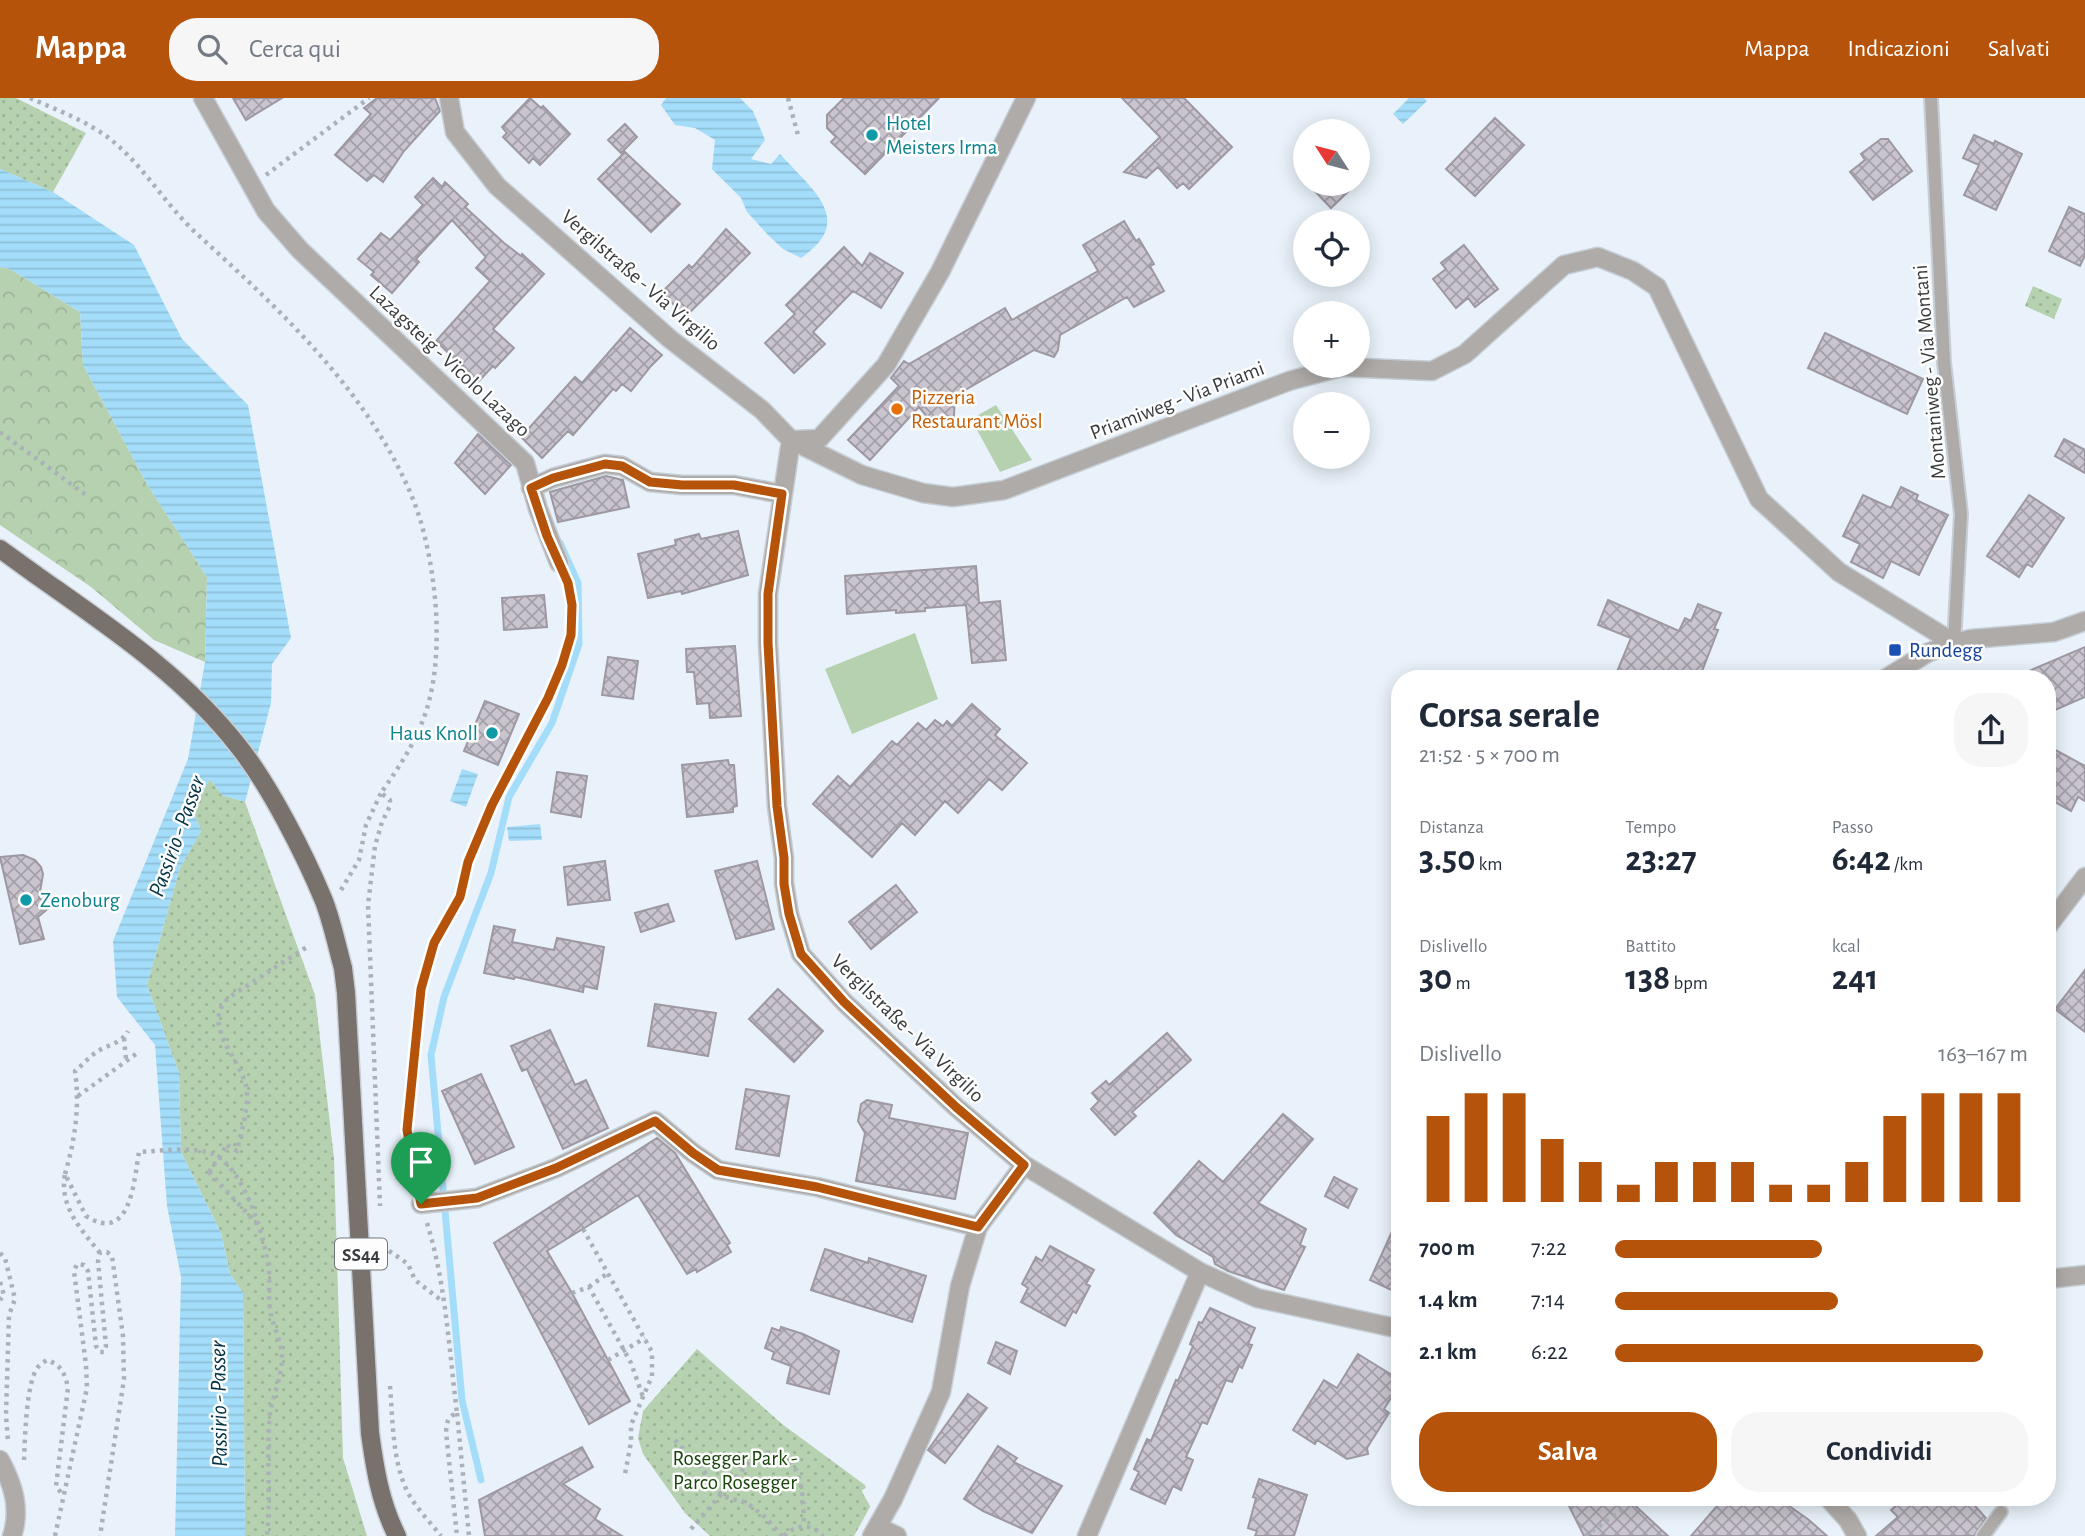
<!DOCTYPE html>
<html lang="it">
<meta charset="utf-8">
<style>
body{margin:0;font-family:"Alegreya Sans",sans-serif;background:#f6f6f7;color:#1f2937;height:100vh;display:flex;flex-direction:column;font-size:26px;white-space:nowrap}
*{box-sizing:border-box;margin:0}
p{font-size:23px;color:#747a83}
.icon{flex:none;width:38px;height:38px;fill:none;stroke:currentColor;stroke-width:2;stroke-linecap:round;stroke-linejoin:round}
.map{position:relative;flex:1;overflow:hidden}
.side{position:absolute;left:1391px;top:572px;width:665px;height:836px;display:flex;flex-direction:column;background:#fff;border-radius:28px;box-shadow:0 4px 18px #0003}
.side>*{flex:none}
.needle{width:46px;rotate:306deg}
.fabs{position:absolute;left:1293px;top:21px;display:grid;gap:14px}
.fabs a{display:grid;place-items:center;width:77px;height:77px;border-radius:50%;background:#fff;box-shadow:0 4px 18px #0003;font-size:35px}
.pin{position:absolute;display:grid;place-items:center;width:60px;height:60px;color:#fff;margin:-72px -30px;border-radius:50% 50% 50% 0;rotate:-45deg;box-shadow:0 0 7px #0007}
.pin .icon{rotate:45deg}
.round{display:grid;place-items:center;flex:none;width:74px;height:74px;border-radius:28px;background:#f6f6f7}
.headline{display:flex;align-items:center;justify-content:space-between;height:119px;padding:0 28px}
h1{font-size:38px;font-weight:700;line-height:52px}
.metrics{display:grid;grid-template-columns:repeat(3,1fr);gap:10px;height:119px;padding:7px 28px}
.metrics div{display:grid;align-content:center}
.metrics b{font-size:35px;font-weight:700}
.metrics small{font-size:19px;font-weight:400}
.metrics p{font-size:19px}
.chart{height:196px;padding:14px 28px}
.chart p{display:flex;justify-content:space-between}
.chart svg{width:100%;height:126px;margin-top:7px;stroke:#b45309;stroke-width:6}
.action{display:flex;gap:14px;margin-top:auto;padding:14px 28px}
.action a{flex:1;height:80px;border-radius:28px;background:#b45309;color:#fff;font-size:28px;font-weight:700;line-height:80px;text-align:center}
.action a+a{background:#f6f6f7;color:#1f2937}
ul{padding:0 28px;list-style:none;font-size:23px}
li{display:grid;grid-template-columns:112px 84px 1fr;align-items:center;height:52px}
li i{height:18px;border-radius:9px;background:#b45309}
header{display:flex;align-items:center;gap:42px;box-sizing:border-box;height:98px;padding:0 35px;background:#b45309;color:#fff}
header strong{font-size:33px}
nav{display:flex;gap:38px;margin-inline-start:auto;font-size:24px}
.search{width:490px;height:63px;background:#f6f6f7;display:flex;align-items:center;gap:18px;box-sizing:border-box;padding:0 24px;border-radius:28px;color:#747a83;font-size:26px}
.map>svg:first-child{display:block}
.grass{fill:url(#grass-dots)}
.forest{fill:url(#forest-crowns)}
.garden{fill:#b6d1af}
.water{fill:url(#water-rules)}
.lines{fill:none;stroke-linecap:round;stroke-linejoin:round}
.stream{stroke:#a4ddfa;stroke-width:7}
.building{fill:url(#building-cross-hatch);stroke:#9d98a2;stroke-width:2}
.service-casing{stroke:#c6ced5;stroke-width:16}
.minor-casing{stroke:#c6ced5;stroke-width:21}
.tertiary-casing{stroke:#c6ced5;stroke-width:21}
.primary-casing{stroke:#c6ced5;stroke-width:21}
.path{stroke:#aab2b8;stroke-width:4.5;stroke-dasharray:3.5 5;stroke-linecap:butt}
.service{stroke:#afaba8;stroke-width:12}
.minor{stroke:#afaba8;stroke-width:18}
.tertiary{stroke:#afaba8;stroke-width:18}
.primary{stroke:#79716c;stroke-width:18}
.primary-bridge-casing{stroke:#c6ced5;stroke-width:21;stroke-linecap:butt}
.path-bridge{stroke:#aab2b8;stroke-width:4.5;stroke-dasharray:3.5 5;stroke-linecap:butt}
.primary-bridge{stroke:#79716c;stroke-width:18}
.route-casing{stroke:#fff;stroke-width:14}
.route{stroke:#b45309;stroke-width:9}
.culture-dot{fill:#0f9aa8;stroke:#fdfdfd;stroke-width:2.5}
.food-dot{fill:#e8710a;stroke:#fdfdfd;stroke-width:2.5}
.transit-dot{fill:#1a4fb4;stroke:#fdfdfd;stroke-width:2.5}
.labels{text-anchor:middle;stroke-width:5;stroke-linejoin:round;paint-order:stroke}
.shield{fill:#fdfdfd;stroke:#737678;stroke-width:2}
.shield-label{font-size:19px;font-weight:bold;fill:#383c3f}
.culture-label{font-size:21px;fill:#0d838f;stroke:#fdfdfd;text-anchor:start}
.street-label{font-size:21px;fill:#383c3f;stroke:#fdfdfd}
.food-label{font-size:21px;fill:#c56008;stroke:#fdfdfd;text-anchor:start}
.transit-label{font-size:21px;fill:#164399;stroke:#fdfdfd;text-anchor:start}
.park-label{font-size:21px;fill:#184509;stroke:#fdfdfd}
.water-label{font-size:23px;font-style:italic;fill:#003246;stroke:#fdfdfd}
</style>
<header>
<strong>Mappa</strong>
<div class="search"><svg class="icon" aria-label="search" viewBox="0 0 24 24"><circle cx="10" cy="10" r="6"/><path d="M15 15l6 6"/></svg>Cerca qui</div>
<nav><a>Mappa</a><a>Indicazioni</a><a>Salvati</a></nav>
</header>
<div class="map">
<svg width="2085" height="1438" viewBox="0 0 2085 1438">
<defs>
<pattern id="grass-dots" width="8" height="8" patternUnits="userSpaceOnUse" patternTransform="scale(1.75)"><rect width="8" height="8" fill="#b6d1af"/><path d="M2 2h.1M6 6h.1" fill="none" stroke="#9db498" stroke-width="1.8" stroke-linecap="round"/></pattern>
<pattern id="forest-crowns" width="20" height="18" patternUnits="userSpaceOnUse" patternTransform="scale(1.75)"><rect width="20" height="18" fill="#b6d1af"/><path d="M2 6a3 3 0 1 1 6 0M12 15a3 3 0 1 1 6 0" fill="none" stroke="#9db498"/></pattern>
<pattern id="water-rules" width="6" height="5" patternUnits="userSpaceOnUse" patternTransform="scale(1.75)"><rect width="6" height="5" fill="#a4ddfa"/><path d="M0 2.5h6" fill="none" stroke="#8ebfd7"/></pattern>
<pattern id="building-cross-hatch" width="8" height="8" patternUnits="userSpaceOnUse" patternTransform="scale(1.75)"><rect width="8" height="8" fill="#c9c4ce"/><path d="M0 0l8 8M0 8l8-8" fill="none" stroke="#a4a0a9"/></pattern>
</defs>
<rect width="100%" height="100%" fill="#e9f2fa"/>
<!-- grass -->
<path class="grass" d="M0 0H16L86 35 53 94 0 71Z
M2033 188 2062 201 2054 221 2025 208Z
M210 681 222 697 245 704 315 897 334 1060 343 1360 367 1438H245L243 1195 230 1176 221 1135 181 1054 179 975 147 887 180 770 201 733 193 712Z
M697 1251 782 1326 865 1387 866 1390 862 1392C863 1398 868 1402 870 1409L854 1438H710L685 1415 643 1356 638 1340 643 1313Z"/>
<!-- forest -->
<path class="forest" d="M0 169 10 171 80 214 83 267 147 386 207 479 205 564 154 542 91 489 0 427Z"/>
<!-- garden -->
<path class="garden" d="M996 307 1032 362 1000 374 971 321Z
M915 535 938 601 852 636 825 571Z"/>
<!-- water -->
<path class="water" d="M666 0H740L753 13 765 42 751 61 771 66 780 56C811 91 857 122 801 160L783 151 768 137 747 114 741 100 712 71 715 42 695 30 675 27 661 7Z
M1409 0H1424L1427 3 1403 26 1393 16Z
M0 71 53 94 134 147 182 241 248 307 291 540 272 566 271 605 245 704 222 697 210 681 193 712 201 733 180 770 147 887 179 975 181 1054 221 1135 230 1176 243 1195 245 1438H175L181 1179 167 1108 155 947 117 899 113 843 188 661 205 564 207 479 147 386 83 267 80 214 10 171 0 169Z
M462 671 478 676 466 709 450 703Z
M540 726 542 742 509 743 507 729Z"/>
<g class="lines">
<!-- stream -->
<path class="stream" d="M481 1382 462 1302 431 957 444 899 491 775 509 699 552 625 579 546 578 485 560 445"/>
</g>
<!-- building -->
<path class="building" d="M233 0H282L246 22Z
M377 0H435L440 13 404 53 383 84 374 77 367 83 335 57 371 16 364 10Z
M530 0 541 10 543 8 570 36 540 67 533 60 529 65 503 39 507 35 502 29Z
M844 0H939L865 76 831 44 836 39 827 30V17Z
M1122 0H1184L1232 49 1189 91 1183 85 1177 90 1158 69 1146 80 1124 74 1160 39Z
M1495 20 1524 47 1475 98 1446 71Z
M625 26 637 39 621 55 608 42Z
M1974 37 1994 46 1995 43 2022 56 1996 112 1964 97 1979 67 1963 60Z
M1881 41H1888L1912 73 1873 102 1850 74 1865 62 1861 56Z
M625 54 680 106 651 134 598 81Z
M433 80 442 89 445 84 468 106 465 109 504 145 521 158 522 156 544 176 493 231 514 250 495 270 493 268 478 284 436 243 490 183 476 170 486 159 452 122 416 161 419 164 392 195 371 177 374 174 358 161 381 135 390 142 423 107 415 99Z
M1308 86H1356L1331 110Z
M2069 109 2085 116V157L2080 168 2049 153Z
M1124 123 1136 143 1139 141 1154 166 1150 168 1164 193 1134 209 1127 199 1060 237 1058 252 1054 259 1034 252 955 298 954 318 928 320 919 309 870 362 848 342 899 288 891 280 904 263 909 266 1005 210 1012 222 1098 173 1083 147Z
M726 131 750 155 685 219 662 194 689 167 692 170Z
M1464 147 1498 191 1475 209 1468 200 1456 210 1433 181 1446 171 1441 165Z
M844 149 862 168 870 155 903 175 881 210 853 193 813 234 825 246 794 275 765 245 795 216 786 207Z
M630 230 662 257 651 268 631 293 622 286 616 293 613 291 573 337 568 333 542 360 521 339 575 279 582 285Z
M1825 235 1923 281 1907 316 1808 270Z
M478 336 511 367 485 396 455 365Z
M2064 341 2085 352V375L2055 358Z
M606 378 623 382 629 409 558 424 550 394Z
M1901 389 1918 397 1916 402 1948 417 1919 477 1891 463 1883 480 1851 464 1860 446 1843 438 1863 397 1891 410Z
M2029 397 2064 420 2032 469 2027 466 2019 479 1987 458Z
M738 433 748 477 682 496 681 493 648 500 638 456 676 447 675 442 699 436 701 441Z
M976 468 979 505 1000 503 1006 562 972 565 966 507 925 510V513L896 515V512L847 516 845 478Z
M544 497 547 529 504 532 502 500Z
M1608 502 1679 533 1685 520 1691 523 1698 506 1721 515 1714 531 1718 532 1699 581H1614L1631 540 1598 527Z
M735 548 741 618 710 620 709 605 697 606 694 574H687L686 551Z
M2085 549V599L2048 615V581H2010Z
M608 559 638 563 633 601 602 597Z
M485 603 519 616 498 667 464 653Z
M972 606 1000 631 995 637 1027 665 1002 692 989 681 958 715 945 703 915 737 902 725 872 759 813 706 838 678 850 689 892 643 897 647 918 625 926 632 935 622 943 628 947 623 952 628Z
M2048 648 2085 668V703L2078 699 2071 713 2048 700Z
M728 662 729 667H734L737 708 733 709V714L687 719 682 667Z
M557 674 587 678 581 719 551 714Z
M23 757 35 762 41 769 43 776 39 800 51 808 38 819 44 841 20 846 0 759Z
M605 763 610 802 568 807 564 769Z
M757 763 774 831 736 841 715 773Z
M896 787 917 814 871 851 849 824Z
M668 806 674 823 641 834 635 815Z
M494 828 515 832 512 844 554 852 557 840 604 849 597 891 584 888 583 894 515 879 514 881 484 875Z
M2085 872V934L2055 911Z
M778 891 823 933 794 964 749 921Z
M655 906 716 915 708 958 648 948Z
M550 932 575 987 586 982 608 1030 563 1051 527 971 522 973 511 948Z
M1167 935 1191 962 1132 1014 1136 1018 1115 1037 1091 1011 1099 1003 1092 995 1106 983 1109 987Z
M481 976 514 1049 475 1066 442 993Z
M746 991 789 998 779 1058 736 1051Z
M867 1002 892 1007 889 1020 968 1035 955 1101 856 1083 865 1035 858 1023 861 1006Z
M1283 1016 1313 1041 1258 1105 1306 1131 1300 1147 1305 1149 1284 1192 1228 1173 1215 1166 1213 1159 1176 1137 1154 1115 1199 1063 1223 1084Z
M657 1040 675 1055 730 1145 727 1147 731 1154 697 1174 696 1171 687 1176 638 1097 547 1153 572 1195 630 1303 589 1326 494 1145Z
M1334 1079 1357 1091 1348 1110 1325 1098Z
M1400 1116V1196L1370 1182Z
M1050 1148 1094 1172 1086 1186 1090 1188 1076 1215 1073 1213 1065 1228 1021 1204 1028 1190 1022 1186 1036 1159 1042 1163Z
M825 1151 868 1165 869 1160 926 1178 912 1224 811 1192Z
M1210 1210 1255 1230 1248 1246 1252 1247 1242 1270 1239 1268 1232 1284 1226 1282 1207 1326 1202 1324 1186 1359 1193 1362 1181 1392 1173 1388 1165 1406 1131 1391 1139 1374 1134 1371 1147 1341 1151 1343 1176 1282 1178 1283 1193 1248 1190 1246 1199 1224 1202 1225Z
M781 1229 803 1236 839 1253 829 1296 787 1285 791 1268 772 1261 774 1254 765 1250 772 1230 780 1233Z
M996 1244 1017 1253 1010 1276 988 1265Z
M1358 1256 1400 1282V1286L1384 1311 1389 1315 1367 1350 1368 1356 1347 1361 1317 1342 1315 1346 1293 1332 1324 1282 1337 1290Z
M968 1296 987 1310 945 1365 928 1352Z
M998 1348 1017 1360 1014 1364 1062 1388 1032 1435 983 1413 964 1401Z
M582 1349 593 1369 563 1386 600 1411 595 1421 622 1438H485L479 1402Z
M1259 1381 1307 1397 1294 1438H1255L1257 1433 1248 1430 1256 1400 1253 1399Z
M1565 1400H1627L1668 1438H1584Z
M1724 1400H1778L1809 1422 1827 1438H1691Z
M1904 1400H1968L1986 1420 1974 1438H1876L1898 1419 1891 1412Z"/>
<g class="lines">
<defs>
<path id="service" d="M1931 0 1944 264 1961 416 1954 545
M1983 1438 2001 1414"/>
<path id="minor" d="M203 0 266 113 300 152 525 365 538 411 559 465
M449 0 455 34 497 88 670 241 762 312 791 342 862 377 923 395 953 399 1004 392 1289 283 1341 269 1432 273 1465 256 1564 167 1598 159 1633 173 1657 189 1759 401 1839 474 1954 545
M791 342 768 496V545L777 708 784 760V785L789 816 801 856 844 904 956 1009 1024 1067 1200 1174 1257 1200 1400 1231
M794 342 819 341 886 267 940 174 1026 0
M531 390 553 380 605 366 622 368 650 384 682 387H734L782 396
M2048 828 2085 779
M421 1106 477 1100 556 1070 655 1023 693 1055 718 1072 817 1089 978 1129
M2048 1181 2085 1177
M0 1362C13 1386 21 1411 12 1438
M878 1429 897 1438
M872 1438 893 1401 941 1294 960 1188 978 1129 1024 1067
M1087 1438 1200 1174"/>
<path id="tertiary" d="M1885 581 1927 555 1954 545 1971 541 2054 534 2085 523
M1828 1400 1848 1422 1857 1438"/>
<path id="primary" d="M0 451 36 477
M343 870 346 895 370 1335C375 1371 380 1404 397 1438"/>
</defs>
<!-- service casing -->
<use href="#service" class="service-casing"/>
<!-- minor casing -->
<use href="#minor" class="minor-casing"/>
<!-- tertiary casing -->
<use href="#tertiary" class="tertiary-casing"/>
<!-- primary casing -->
<use href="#primary" class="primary-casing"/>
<!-- path -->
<path class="path" d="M30 0C57 12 87 23 110 41 143 67 165 106 196 135 278 210 365 290 410 394 426 431 433 473 436 512 438 551 436 591 421 627 411 652 396 673 381 695L390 702V708L382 724 375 748 368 807 380 1108
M788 0 798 37
M266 77 369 0
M0 334 86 397
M341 792 359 762 366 727 381 695
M124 940 126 962
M78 998 136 956
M227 1047 237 1053C241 1033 250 1009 246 988 239 958 201 928 228 900L310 847
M209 1074 257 1126
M65 1076C75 1042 80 1009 75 973 83 967 90 958 98 953 108 947 122 945 128 933
M417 1086 407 1032 421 891 434 845 460 799 469 763 492 707 548 600 562 567 571 537 572 507 566 482
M427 1125C446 1186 449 1252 457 1315 447 1319 447 1324 446 1334L457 1438
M583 1131 652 1254V1278L631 1327V1344L625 1376
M382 1148 408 1166 415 1182 442 1203
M0 1155 5 1160 15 1201 9 1217 6 1317 8 1344
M100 1155C81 1131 59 1109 65 1076L86 1118C131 1147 134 1082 139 1054 159 1053 195 1048 213 1056 244 1069 266 1142 269 1173 270 1186 268 1198 270 1211 272 1227 281 1242 282 1257 283 1277 273 1296 270 1315 266 1355 271 1397 267 1438
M0 1184 4 1197 0 1202
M589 1189 608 1175
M572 1195 589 1189 631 1265 643 1299
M608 1262 645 1240
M390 1288C393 1323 392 1363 408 1395 417 1411 430 1424 441 1438
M457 1315 469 1438
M675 1342 703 1372 722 1398 747 1405 765 1419 782 1438
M24 1362C25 1341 26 1284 38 1269 41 1266 44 1264 47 1262 61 1267 65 1275 68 1290L56 1388 62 1396
M691 1431 758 1354C765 1355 774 1354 780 1357 805 1366 803 1407 804 1428
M55 1438 87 1290 86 1267 74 1173 77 1166 84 1167 88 1173 96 1248 100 1254H104L106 1248 98 1163 100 1155 107 1154 112 1158 123 1238 124 1281 100 1438
M784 1438C796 1426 812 1425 823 1438
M1585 1438 1640 1400"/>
<!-- service -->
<use href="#service" class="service"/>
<!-- minor -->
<use href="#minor" class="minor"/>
<!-- tertiary -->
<use href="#tertiary" class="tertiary"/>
<!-- primary -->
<use href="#primary" class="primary"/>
<defs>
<path id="primary-bridge" d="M36 477C108 528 184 578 239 649 270 688 305 757 324 803 332 824 337 848 343 870"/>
</defs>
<!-- primary-bridge casing -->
<use href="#primary-bridge" class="primary-bridge-casing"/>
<!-- path-bridge -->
<path class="path-bridge" d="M209 1074 227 1047"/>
<!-- primary-bridge -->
<use href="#primary-bridge" class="primary-bridge"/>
</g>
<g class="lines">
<defs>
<path id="route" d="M605 366 622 368 650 384 682 387H734L782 396 768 496V545L777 708 784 760V786L789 816 801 856 844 904 956 1009 1024 1067 978 1129 817 1089 718 1072 693 1055 655 1023 556 1070 477 1100 421 1106 407 1032 421 891 434 845 460 799 468 764 492 707 548 600 562 567 571 537 572 507 568 485 547 438 531 390 553 380Z"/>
</defs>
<!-- route casing -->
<use href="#route" class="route-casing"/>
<!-- route -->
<use href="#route" class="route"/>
</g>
<!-- markers -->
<g class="culture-dot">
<circle cx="872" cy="37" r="7"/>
<circle cx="492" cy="635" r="7"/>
<circle cx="26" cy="802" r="7"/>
</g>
<circle class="food-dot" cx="897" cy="311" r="7"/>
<rect class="transit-dot" x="1888" y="545" width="14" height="14" rx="3.5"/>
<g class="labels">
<!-- shield labels -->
<rect class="shield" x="335" y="1140.5" width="52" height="31" rx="5"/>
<g class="shield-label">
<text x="361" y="1163">SS44</text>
</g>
<!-- culture labels -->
<g class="culture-label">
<text x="886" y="32">Hotel<tspan x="886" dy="24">Meisters Irma</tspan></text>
<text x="478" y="642" text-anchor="end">Haus Knoll</text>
<text x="40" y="809">Zenoburg</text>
</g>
<!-- street labels -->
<g class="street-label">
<text transform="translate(641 182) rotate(41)" y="7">Vergilstraße - Via Virgilio</text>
<text transform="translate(450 263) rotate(43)" y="7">Lazagsteig - Vicolo Lazago</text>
<text transform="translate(1929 274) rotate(-95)" y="7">Montaniweg - Via Montani</text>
<text transform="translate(1177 302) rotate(-21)" y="7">Priamiweg - Via Priami</text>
<text transform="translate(908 930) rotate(44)" y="7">Vergilstraße - Via Virgilio</text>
</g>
<!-- food labels -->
<g class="food-label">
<text x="911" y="306">Pizzeria<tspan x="911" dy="24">Restaurant Mösl</tspan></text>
</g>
<!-- transit labels -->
<g class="transit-label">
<text x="1909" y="559">Rundegg</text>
</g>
<!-- park labels -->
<g class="park-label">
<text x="735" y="1367">Rosegger Park -<tspan x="735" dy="24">Parco Rosegger</tspan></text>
</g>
<!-- water labels -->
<g class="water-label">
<text transform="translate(176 738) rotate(-70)" y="8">Passirio - Passer</text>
<text transform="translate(218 1306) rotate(-91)" y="8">Passirio - Passer</text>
</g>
</g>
</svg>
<div class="fabs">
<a><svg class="needle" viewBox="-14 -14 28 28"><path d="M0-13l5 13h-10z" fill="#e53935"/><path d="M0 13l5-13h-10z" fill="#747a83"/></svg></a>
<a><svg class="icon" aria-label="locate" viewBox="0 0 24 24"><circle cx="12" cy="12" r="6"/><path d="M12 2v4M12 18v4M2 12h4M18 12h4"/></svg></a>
<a>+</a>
<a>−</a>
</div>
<div class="pin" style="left:421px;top:1106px;background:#1e9e55"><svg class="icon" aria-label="arrive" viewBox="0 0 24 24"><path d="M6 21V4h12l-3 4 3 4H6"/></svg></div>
<section class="side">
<div class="headline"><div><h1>Corsa serale</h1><p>21:52 · 5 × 700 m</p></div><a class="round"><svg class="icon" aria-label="share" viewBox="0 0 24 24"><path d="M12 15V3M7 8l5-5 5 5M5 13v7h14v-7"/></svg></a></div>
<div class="metrics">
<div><p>Distanza</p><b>3.50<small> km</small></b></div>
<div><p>Tempo</p><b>23:27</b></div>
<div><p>Passo</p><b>6:42<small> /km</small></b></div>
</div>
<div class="metrics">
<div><p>Dislivello</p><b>30<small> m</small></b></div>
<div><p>Battito</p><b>138<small> bpm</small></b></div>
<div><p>kcal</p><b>241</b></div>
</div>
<div class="chart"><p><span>Dislivello</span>163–167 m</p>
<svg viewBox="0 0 160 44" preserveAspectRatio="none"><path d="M5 44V14M15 44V6M25 44V6M35 44V22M45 44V30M55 44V38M65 44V30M75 44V30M85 44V30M95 44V38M105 44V38M115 44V30M125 44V14M135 44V6M145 44V6M155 44V6"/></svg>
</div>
<ul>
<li><b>700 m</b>7:22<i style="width:50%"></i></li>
<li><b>1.4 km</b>7:14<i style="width:54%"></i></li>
<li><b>2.1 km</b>6:22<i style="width:89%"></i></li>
</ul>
<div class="action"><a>Salva</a><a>Condividi</a></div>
</section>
</div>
